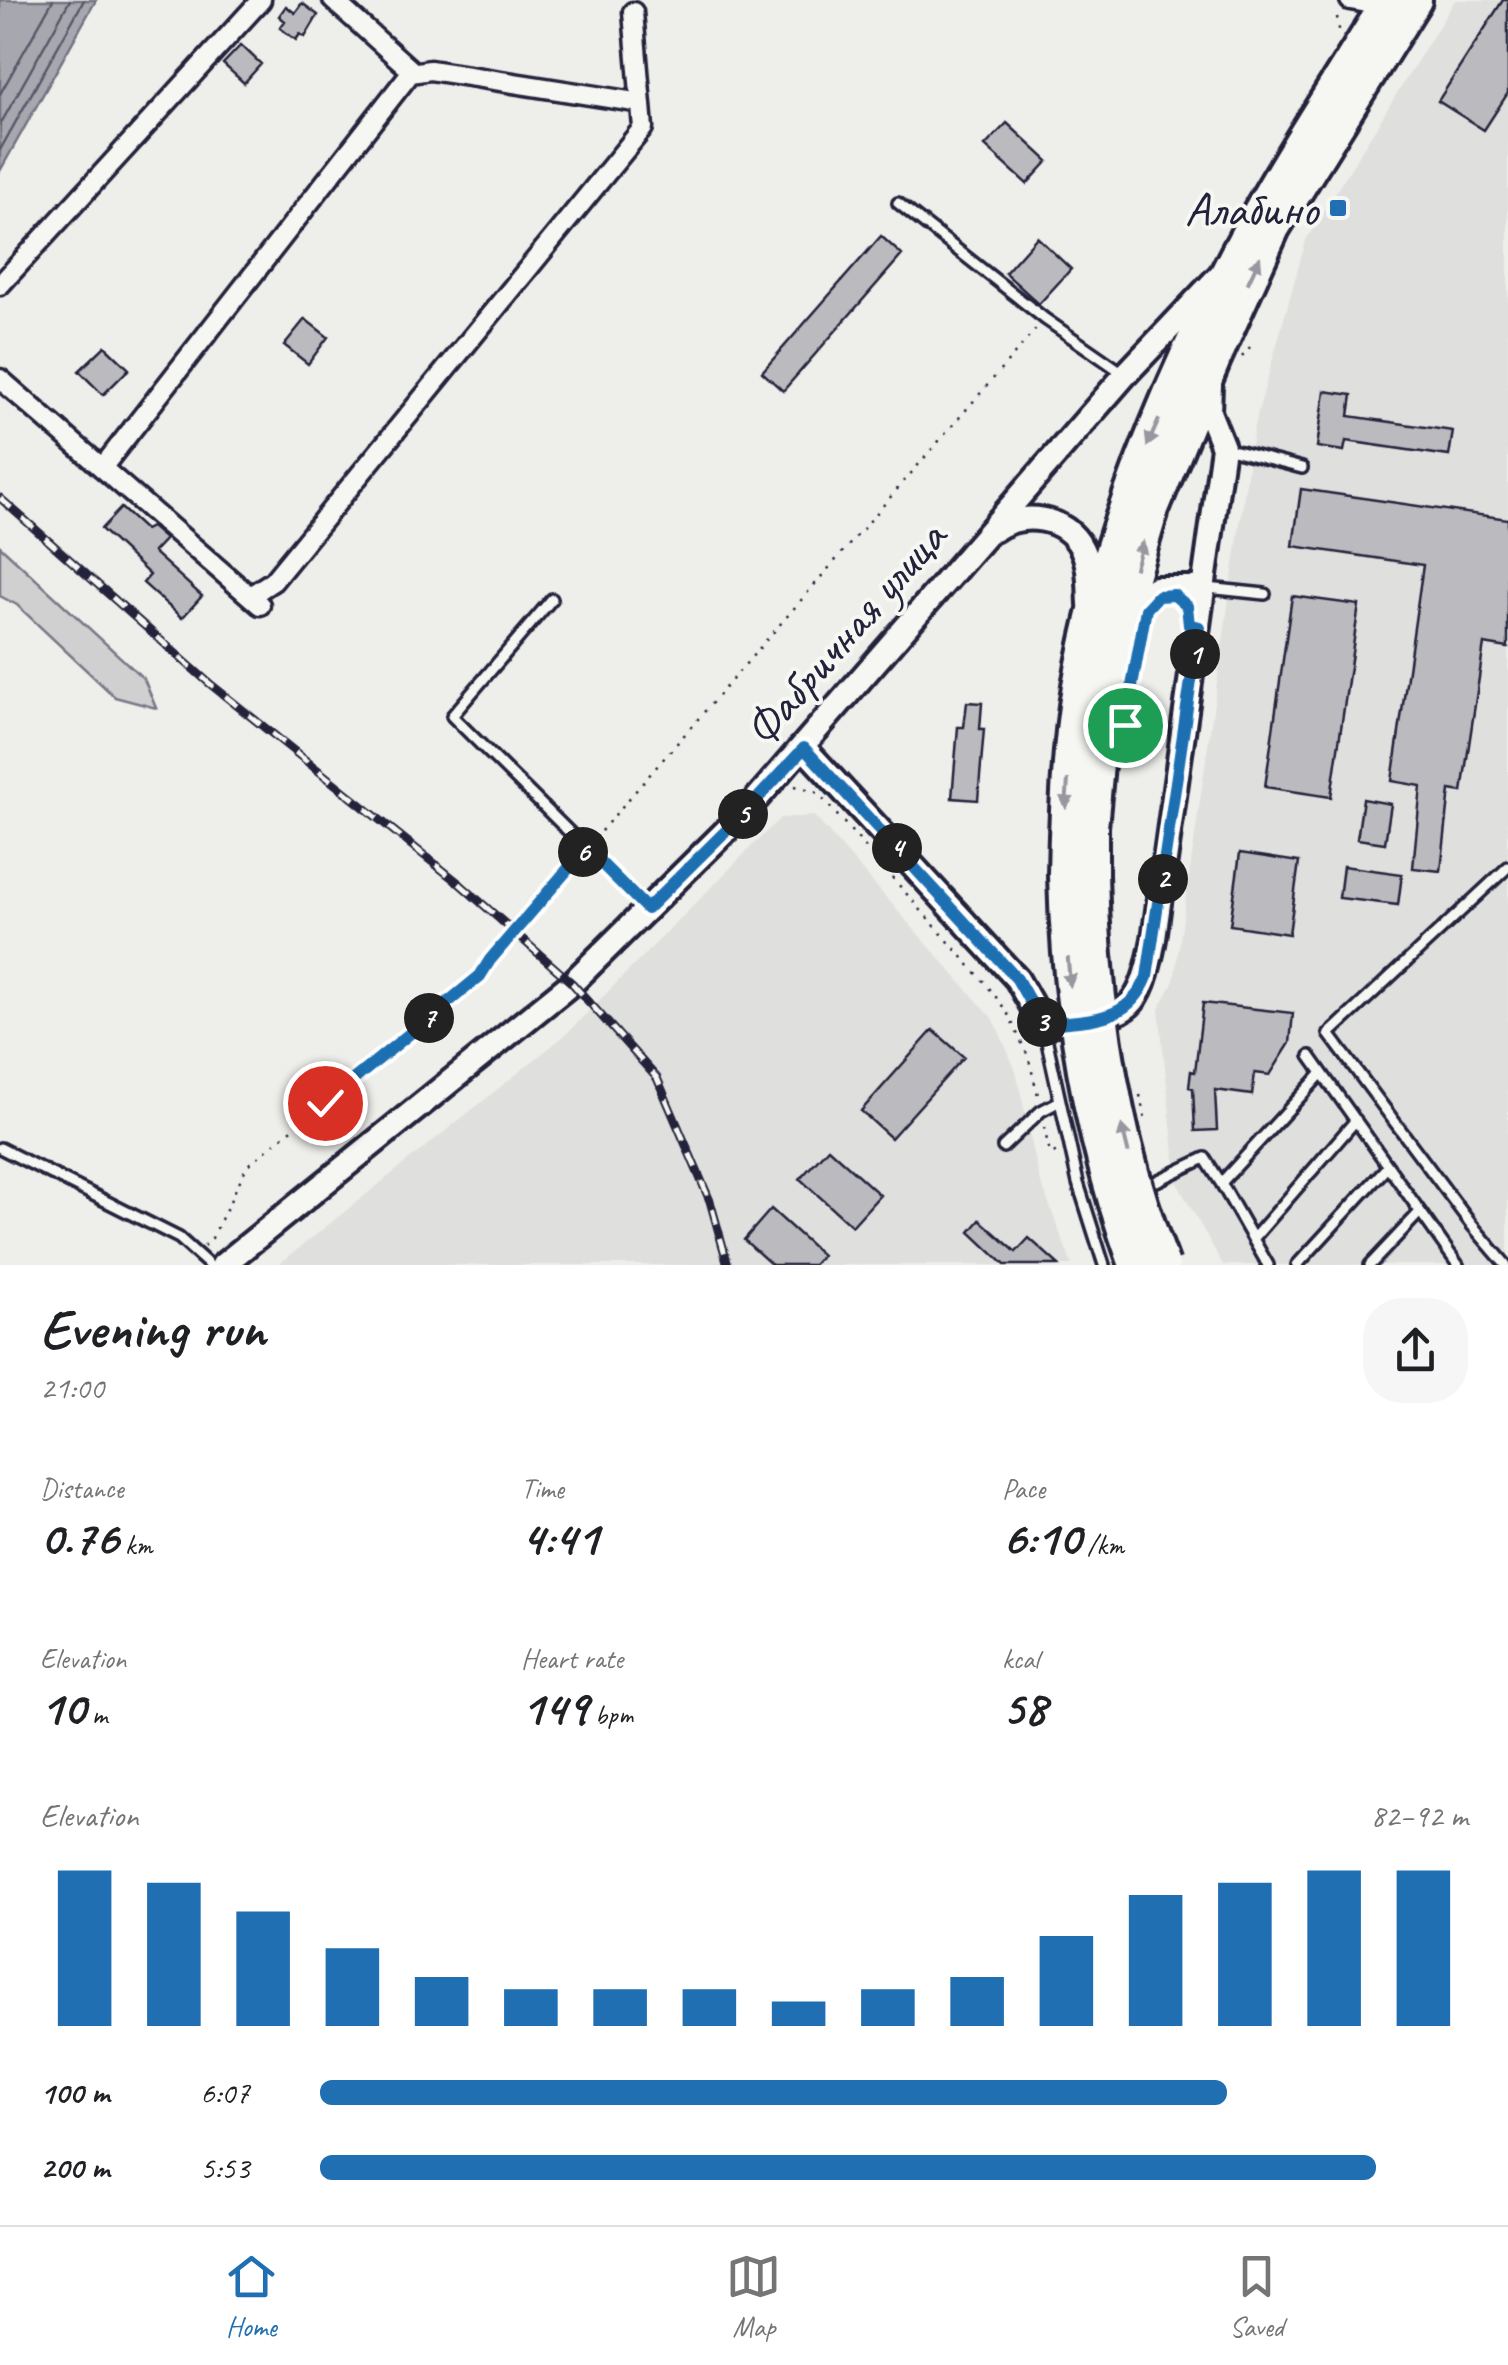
<!DOCTYPE html>
<meta charset="utf-8">
<style>
body{margin:0;font-family:Caveat,sans-serif;background:#f6f6f6;color:#202124;height:100vh;display:flex;flex-direction:column;font-size:38px;white-space:nowrap}
*{box-sizing:border-box;margin:0}
p{font-size:32px;color:#757577}
.icon{flex:none;width:55px;height:55px;fill:none;stroke:currentColor;stroke-width:2;stroke-linecap:round;stroke-linejoin:round}
.map{position:relative;height:1265px;overflow:hidden}
.drawer{display:flex;flex-direction:column;background:#fff;flex:1}
.drawer>*{flex:none}
.pin{position:absolute;display:grid;place-items:center;width:85px;height:85px;color:#fff;margin:-42px;border:5px solid #fff;border-radius:50%;box-shadow:0 2px 10px #0007}
.km{position:absolute;width:50px;height:50px;margin:-25px;border-radius:50%;background:#222;color:#fff;font-size:28px;line-height:50px;text-align:center}
.round{display:grid;place-items:center;flex:none;width:105px;height:105px;border-radius:40px;background:#f6f6f6}
.overview{display:flex;align-items:center;justify-content:space-between;height:170px;padding:0 40px}
h1{font-size:55px;font-weight:700;line-height:75px}
.stats{display:grid;grid-template-columns:repeat(3,1fr);gap:15px;height:170px;padding:10px 40px}
.stats div{display:grid;align-content:center}
.stats b{font-size:50px;font-weight:700}
.stats small{font-size:28px;font-weight:400}
.stats p{font-size:28px}
.chart{height:280px;padding:20px 40px}
.chart p{display:flex;justify-content:space-between}
.chart svg{width:100%;height:180px;margin-top:10px;stroke:#1f6fb2;stroke-width:6}
ul{padding:0 40px;list-style:none;font-size:32px}
li{display:grid;grid-template-columns:160px 120px 1fr;align-items:center;height:75px}
li i{height:25px;border-radius:12px;background:#1f6fb2}
.tabs{display:flex;justify-content:space-around;align-items:center;height:140px;border-top:2px solid #e0e0e0;background:#fff;font-size:28px;color:#757577}
.tabs a{display:grid;justify-items:center;gap:5px}
.tabs .on{color:#1f6fb2}
.map>svg:first-child{display:block}
.built{fill:#dfdfde}
.green{fill:#d0d0d1;stroke:#797986;stroke-width:2.5}
.water{fill:#a7a7af;stroke:#727281;stroke-width:2.5}
.lines{fill:none;stroke-linecap:round;stroke-linejoin:round}
.shore{stroke:#575769;stroke-width:2.5}
.building{fill:#bbbbbf;stroke:#22223b;stroke-width:2.5}
.service-casing{stroke:#22223b;stroke-width:16}
.minor-casing{stroke:#22223b;stroke-width:25}
.tertiary-casing{stroke:#22223b;stroke-width:30}
.trunk-casing{stroke:#22223b;stroke-width:38}
.path{stroke:#22223b;stroke-width:2.5;stroke-dasharray:2.5 8;stroke-linecap:butt}
.service{stroke:#f6f6f2;stroke-width:9}
.minor{stroke:#f6f6f2;stroke-width:18}
.tertiary{stroke:#f6f6f2;stroke-width:22}
.trunk{stroke:#f6f6f2;stroke-width:30}
.rail-casing{stroke:#22223b;stroke-width:9}
.rail{stroke:#f6f6f2;stroke-width:5;stroke-dasharray:15;stroke-linecap:butt}
.trunk-bridge-casing{stroke:#22223b;stroke-width:38;stroke-linecap:butt}
.trunk-bridge{stroke:#f6f6f2;stroke-width:30}
.oneway{fill:#9797a0}
.route-casing{stroke:#fff;stroke-width:20}
.route{stroke:#1f6fb2;stroke-width:12}
.poi-dot{fill:#1f6fb2;stroke:#f6f6f2;stroke-width:4}
.labels{text-anchor:middle;stroke-width:8;stroke-linejoin:round;paint-order:stroke}
.poi-label{font-size:48px;fill:#22223b;stroke:#f6f6f2;text-anchor:end}
.street-label{font-size:48px;fill:#22223b;stroke:#f6f6f2}
</style>
<div class="map">
<svg width="1508" height="1265" viewBox="0 0 1508 1265">
<rect width="100%" height="100%" fill="#eeeeeb"/>
<filter id="ink" filterUnits="userSpaceOnUse"><feTurbulence type="fractalNoise" baseFrequency=".01" numOctaves="2"/><feDisplacementMap in="SourceGraphic" scale="20" xChannelSelector="R" yChannelSelector="G"/><feConvolveMatrix kernelMatrix="1 2 1 2 8 2 1 2 1" color-interpolation-filters="sRGB"/></filter>
<g filter="url(#ink)">
<!-- built -->
<path class="built" d="M1455 0H1508V1265H1223L1177 1183 1159 1009 1174 981 1254 426 1306 240Z
M814 816 994 1020 1016 1071 1039 1177 1072 1265H278L564 1036 780 818Z"/>
<!-- green -->
<path class="green" d="M0 546 144 679 156 708 115 697 17 605 0 596Z"/>
<!-- water -->
<path class="water" d="M0 0H96L0 171Z"/>
<g class="lines">
<!-- shore -->
<path class="shore" d="M0 94 53 0
M0 125 70 0
M0 150 84 0"/>
</g>
<!-- building -->
<path class="building" d="M1503 0H1508V93L1484 130 1438 101Z
M302 3 318 15 305 37 300 34 296 40 280 28 285 21 279 16 286 6 295 13Z
M241 45 261 64 244 83 223 64Z
M1007 123 1048 161 1027 184 985 146Z
M881 236 902 255 783 391 762 372Z
M1037 237 1071 269 1039 304 1005 273Z
M305 319 328 337 308 364 284 345Z
M105 346 129 369 103 395 79 371Z
M1325 391 1352 395 1349 416 1453 431 1449 456 1346 441 1344 451 1317 447Z
M1301 489 1508 519V648L1484 644 1462 792 1450 790 1441 871 1413 868 1421 786 1392 781 1423 565 1293 546Z
M121 508 145 530 151 527 165 539 153 552 202 596 182 618 143 583 150 575 101 529Z
M1292 596 1359 605 1331 797 1265 787Z
M967 702 982 703 980 729H984L978 800 952 798 958 727H964Z
M1363 799 1391 804 1385 843 1357 839Z
M1240 853 1299 862 1289 934 1230 925Z
M1343 866 1402 874 1398 905 1339 898Z
M1203 1003 1293 1013 1290 1043 1270 1075 1255 1073 1252 1095 1215 1090 1217 1130 1195 1131 1193 1088 1189 1087 1191 1071 1195 1072Z
M933 1030 964 1057 891 1138 861 1111Z
M828 1148 880 1195 852 1226 800 1179Z
M771 1209 822 1255 813 1265H772L744 1240Z
M980 1220 1016 1252 1029 1238 1059 1265H1005L970 1232Z"/>
<g class="lines">
<defs>
<path id="service" d="M898 203 1045 319 1123 373
M1225 448 1302 468
M1207 588 1265 594
M552 599 452 716 645 907
M1044 1028 1078 1183 1104 1265
M1310 1056 1458 1265
M1003 1147 1041 1111 1060 1101
M0 1148 179 1238 209 1265
M1144 1187 1205 1158 1221 1183
M1253 1239 1356 1120
M1268 1265 1221 1183 1322 1073
M1297 1265 1388 1166
M1370 1265 1420 1212
M1506 1265 1471 1224 1329 1034 1508 867"/>
<path id="minor" d="M1350 0 1385 6
M411 73 430 70 641 103
M0 285 261 0
M0 379 260 605
M102 468 412 71 333 0
M250 596 273 581 643 128 633 12"/>
<path id="tertiary" d="M994 530C1022 510 1066 516 1082 549 1090 565 1089 587 1090 604
M1126 624 1139 603 1155 588H1204
M804 748 1017 979 1043 1025C1122 1012 1137 1028 1154 939L1223 447 1209 412 1210 385
M223 1265 572 983 746 811 1125 375 1218 277"/>
<path id="trunk" d="M1064 875C1065 812 1068 748 1078 686 1106 525 1176 363 1254 220 1295 145 1344 73 1388 0
M1092 875V827L1103 712 1122 614 1153 509 1215 359 1274 228 1416 0"/>
</defs>
<!-- service casing -->
<use href="#service" class="service-casing"/>
<!-- minor casing -->
<use href="#minor" class="minor-casing"/>
<!-- tertiary casing -->
<use href="#tertiary" class="tertiary-casing"/>
<!-- trunk casing -->
<use href="#trunk" class="trunk-casing"/>
<!-- path -->
<path class="path" d="M1337 17 1340 35
M1242 357 1250 347
M795 786 815 791 822 798 987 985 1007 1012 1028 1056 1039 1099
M594 839 1037 328
M1140 1095 1145 1121
M1044 1127 1050 1154 1059 1151
M204 1246 212 1238 247 1166 479 976 489 960 579 857"/>
<!-- service -->
<use href="#service" class="service"/>
<!-- minor -->
<use href="#minor" class="minor"/>
<!-- tertiary -->
<use href="#tertiary" class="tertiary"/>
<!-- trunk -->
<use href="#trunk" class="trunk"/>
<defs>
<path id="rail" d="M0 498 209 683 460 884 572 983 657 1078 710 1201 728 1265"/>
</defs>
<!-- rail casing -->
<use href="#rail" class="rail-casing"/>
<!-- rail -->
<use href="#rail" class="rail"/>
<defs>
<path id="trunk-bridge" d="M1064 875C1067 1009 1089 1138 1135 1265
M1092 875C1095 1007 1115 1141 1164 1265"/>
</defs>
<!-- trunk-bridge casing -->
<use href="#trunk-bridge" class="trunk-bridge-casing"/>
<!-- trunk-bridge -->
<use href="#trunk-bridge" class="trunk-bridge"/>
</g>
<!-- one-way arrows -->
<defs><path id="oneway-solid" d="M-6-.8H1V-3.2L6.5 0L1 3.2V.8H-6Z" transform="scale(2.5)"/></defs>
<g class="oneway">
<use href="#oneway-solid" transform="translate(1254 270) rotate(-65)"/>
<use href="#oneway-solid" transform="translate(1153 433) rotate(114)"/>
<use href="#oneway-solid" transform="translate(1139 555) rotate(-73)"/>
<use href="#oneway-solid" transform="translate(1067 794) rotate(94)"/>
<use href="#oneway-solid" transform="translate(1069 972) rotate(85)"/>
<use href="#oneway-solid" transform="translate(1125 1139) rotate(-104)"/>
</g>
</g>
<g class="lines" filter="url(#ink)">
<defs>
<path id="route" d="M325 1103 480 976 490 960 586 848 647 909 746 811 804 748 1017 979 1043 1025C1086 1018 1128 1025 1147 977L1199 627 1189 625 1187 606 1174 595 1158 596 1146 609 1125 725"/>
</defs>
<!-- route casing -->
<use href="#route" class="route-casing"/>
<!-- route -->
<use href="#route" class="route"/>
</g>
<!-- markers -->
<rect class="poi-dot" x="1328" y="198" width="20" height="20" rx="5"/>
<g class="labels">
<!-- poi labels -->
<g class="poi-label">
<text x="1318" y="225">Алабино</text>
</g>
<!-- street labels -->
<g class="street-label">
<text transform="translate(844 633) rotate(-49)" y="17">Фабричная улица</text>
</g>
</g>
</svg>
<div class="pin" style="left:1125px;top:725px;background:#1e9e55"><svg class="icon" aria-label="arrive" viewBox="0 0 24 24"><path d="M6 21V4h12l-3 4 3 4H6"/></svg></div>
<div class="pin" style="left:325px;top:1103px;background:#d93025"><svg class="icon" aria-label="check" viewBox="0 0 24 24"><path d="M5 12l5 5 9-10"/></svg></div>
<b class="km" style="left:1195px;top:654px">1</b>
<b class="km" style="left:1163px;top:879px">2</b>
<b class="km" style="left:1042px;top:1022px">3</b>
<b class="km" style="left:897px;top:848px">4</b>
<b class="km" style="left:743px;top:814px">5</b>
<b class="km" style="left:583px;top:852px">6</b>
<b class="km" style="left:429px;top:1018px">7</b>
</div>
<section class="drawer">
<div class="overview"><div><h1>Evening run</h1><p>21:00</p></div><a class="round"><svg class="icon" aria-label="share" viewBox="0 0 24 24"><path d="M12 15V3M7 8l5-5 5 5M5 13v7h14v-7"/></svg></a></div>
<div class="stats">
<div><p>Distance</p><b>0.76<small> km</small></b></div>
<div><p>Time</p><b>4:41</b></div>
<div><p>Pace</p><b>6:10<small> /km</small></b></div>
</div>
<div class="stats">
<div><p>Elevation</p><b>10<small> m</small></b></div>
<div><p>Heart rate</p><b>149<small> bpm</small></b></div>
<div><p>kcal</p><b>58</b></div>
</div>
<div class="chart"><p><span>Elevation</span>82–92 m</p>
<svg viewBox="0 0 160 44" preserveAspectRatio="none"><path d="M5 44V6M15 44V9M25 44V16M35 44V25M45 44V32M55 44V35M65 44V35M75 44V35M85 44V38M95 44V35M105 44V32M115 44V22M125 44V12M135 44V9M145 44V6M155 44V6"/></svg>
</div>
<ul>
<li><b>100 m</b>6:07<i style="width:79%"></i></li>
<li><b>200 m</b>5:53<i style="width:92%"></i></li>
</ul>
</section>
<nav class="tabs">
<a class="on"><svg class="icon" aria-label="home" viewBox="0 0 24 24"><path d="M3 11l9-7 9 7M6 9v11h12V9"/></svg>Home</a>
<a><svg class="icon" aria-label="map" viewBox="0 0 24 24"><path d="M3 6l6-2 6 2 6-2v14l-6 2-6-2-6 2zM9 4v14M15 6v14"/></svg>Map</a>
<a><svg class="icon" aria-label="saved" viewBox="0 0 24 24"><path d="M7 4h10v16l-5-4-5 4z"/></svg>Saved</a>
</nav>
